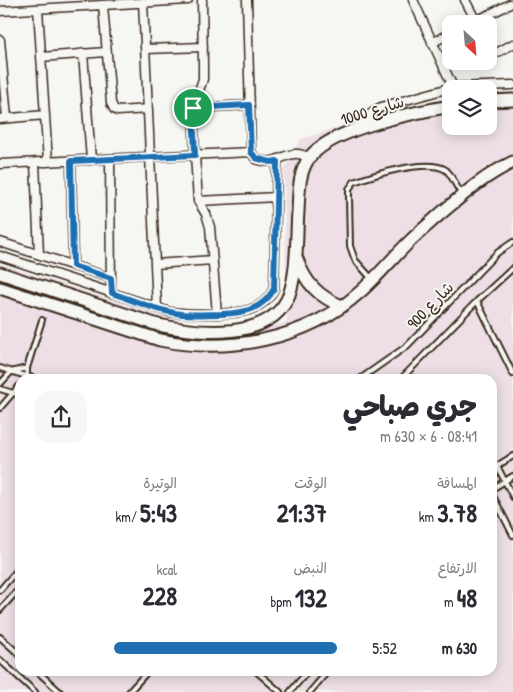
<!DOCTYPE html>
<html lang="ar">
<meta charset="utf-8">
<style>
body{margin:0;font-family:"Patrick Hand","Playpen Sans Arabic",sans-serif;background:#f7f7f7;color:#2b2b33;direction:rtl;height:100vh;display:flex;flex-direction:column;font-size:19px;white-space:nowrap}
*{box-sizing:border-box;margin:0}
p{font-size:16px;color:#7c7c81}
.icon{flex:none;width:28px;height:28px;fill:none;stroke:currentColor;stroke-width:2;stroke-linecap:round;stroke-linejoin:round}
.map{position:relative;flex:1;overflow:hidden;direction:ltr}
.sheet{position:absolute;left:15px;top:374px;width:482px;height:302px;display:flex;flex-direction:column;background:#fff;border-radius:15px;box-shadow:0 2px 12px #0003;direction:rtl}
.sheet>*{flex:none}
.needle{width:32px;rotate:154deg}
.tools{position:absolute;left:442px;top:15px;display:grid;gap:10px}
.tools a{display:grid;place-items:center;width:55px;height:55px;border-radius:10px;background:#fff;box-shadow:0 2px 12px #0003;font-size:25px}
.pin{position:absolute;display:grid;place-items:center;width:42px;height:42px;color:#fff;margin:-21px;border:2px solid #fff;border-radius:50%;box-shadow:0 1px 5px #0007}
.round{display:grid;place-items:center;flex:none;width:52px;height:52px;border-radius:15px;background:#f7f7f7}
.headline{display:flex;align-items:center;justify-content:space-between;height:85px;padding:0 20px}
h1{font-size:28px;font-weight:800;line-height:38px}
.stats{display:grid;grid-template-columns:repeat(3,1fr);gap:8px;height:85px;padding:5px 20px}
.stats div{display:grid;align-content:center}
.stats b{font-size:25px;font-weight:800}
.stats small{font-size:14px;font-weight:400}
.stats p{font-size:14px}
ul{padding:0 20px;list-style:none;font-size:16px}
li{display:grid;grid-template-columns:80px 60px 1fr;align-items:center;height:38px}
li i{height:12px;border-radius:6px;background:#1f6fb2}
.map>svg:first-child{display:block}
.built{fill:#eddfe5;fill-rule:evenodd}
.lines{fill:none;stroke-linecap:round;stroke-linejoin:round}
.lane-casing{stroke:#3b2a1e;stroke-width:8}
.street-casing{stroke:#3b2a1e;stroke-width:11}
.secondary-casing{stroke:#3b2a1e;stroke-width:15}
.lane{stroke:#f6f6f2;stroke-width:4}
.street{stroke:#f6f6f2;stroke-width:8}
.secondary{stroke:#f6f6f2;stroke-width:11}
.route-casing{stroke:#fff;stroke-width:10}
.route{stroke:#1f6fb2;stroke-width:6}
.labels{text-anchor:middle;stroke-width:4;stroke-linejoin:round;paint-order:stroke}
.street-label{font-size:16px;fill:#3b2a1e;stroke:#f6f6f2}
</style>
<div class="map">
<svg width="513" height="692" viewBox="0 0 513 692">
<rect width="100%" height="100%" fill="#f6f6f2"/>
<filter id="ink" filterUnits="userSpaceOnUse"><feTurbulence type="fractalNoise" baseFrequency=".02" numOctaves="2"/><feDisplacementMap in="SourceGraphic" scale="10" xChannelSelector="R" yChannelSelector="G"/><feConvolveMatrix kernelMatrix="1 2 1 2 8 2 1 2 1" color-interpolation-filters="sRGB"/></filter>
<g filter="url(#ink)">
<!-- built -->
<path class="built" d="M507 92H513V692H0V264L162 316 213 329H261L287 322 284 170 301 139 377 115 451 97V126H489V93ZM20 379H492V671H20Z"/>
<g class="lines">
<defs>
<path id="lane" d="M372 279 355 260 350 246 349 197V189L354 182C373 175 428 158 446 170 452 175 456 187 461 193
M477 301 513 374
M0 368 36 379
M25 379 27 376V368L42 320
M360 379 407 346 497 253 513 242
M401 379 477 301 513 268
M0 384 11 372 27 368
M0 389 20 395
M0 408 20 385
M497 466 513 497
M492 469 513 456
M492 489 513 476
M492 494 513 535
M0 590 20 567
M0 610 20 588
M0 637 20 655
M0 660 35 692
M37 671 60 692
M256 671 280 692
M129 692 148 671
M290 692 308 671
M310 692 328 671"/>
<path id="street" d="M202 0 203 65V79L193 108 195 155 198 201 206 214 210 227 217 314
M247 0 251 152 256 159C278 166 277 156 294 154 299 153 305 156 310 157
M413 0 453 87
M465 0 476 21
M143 2 157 308
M103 5 111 103 114 109 118 111 148 109
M38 9 48 162
M0 11 188 0
M470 24 510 4
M0 40 7 118
M432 43 451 33
M146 49 203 47
M83 53 91 160
M41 57 106 52
M489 57 513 44
M193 108 249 105
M0 119 45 115
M356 128 374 111 381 107 453 87 513 85
M110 159 111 293
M71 161 73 266
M35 163 39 254
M0 164 251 152
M198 201 276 197
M0 242 111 278
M0 256 170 312C186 314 200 314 217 314 240 313 262 312 274 289L277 161
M155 264 213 260"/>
<path id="secondary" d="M489 101 513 100
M297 259C305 283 319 297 342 306
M0 273 158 325C197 333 271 342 289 295 298 269 296 239 298 212 299 194 298 172 310 157 333 128 416 112 451 106
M0 288 160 340C228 354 307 340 360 292 377 277 392 259 408 243 418 233 429 224 439 215 464 194 484 176 513 162"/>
</defs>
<!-- lane casing -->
<use href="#lane" class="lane-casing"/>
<!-- street casing -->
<use href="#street" class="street-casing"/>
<!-- secondary casing -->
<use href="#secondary" class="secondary-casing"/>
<!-- lane -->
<use href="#lane" class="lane"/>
<!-- street -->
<use href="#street" class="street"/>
<!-- secondary -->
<use href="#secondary" class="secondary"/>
</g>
</g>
<g class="lines" filter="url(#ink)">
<defs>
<path id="route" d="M249 105 251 152 256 158 270 162 277 161 274 289C262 310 244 313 221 314 208 314 195 315 182 314 158 311 135 301 112 293L111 278 73 266 71 161 195 155 193 108Z"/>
</defs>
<!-- route casing -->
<use href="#route" class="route-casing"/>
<!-- route -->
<use href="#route" class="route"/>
</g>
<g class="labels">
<!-- street labels -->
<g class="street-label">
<text transform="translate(372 110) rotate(-17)" y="6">شارع 1000</text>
<text transform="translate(430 305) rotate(-46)" y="6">شارع 900</text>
</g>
</g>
</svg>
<div class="tools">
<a><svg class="needle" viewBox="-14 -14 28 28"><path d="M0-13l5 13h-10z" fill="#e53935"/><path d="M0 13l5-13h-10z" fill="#7c7c81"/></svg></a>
<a><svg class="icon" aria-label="layers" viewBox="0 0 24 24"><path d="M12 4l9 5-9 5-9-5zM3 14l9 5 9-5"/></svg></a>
</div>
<div class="pin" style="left:193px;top:108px;background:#1e9e55"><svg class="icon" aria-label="arrive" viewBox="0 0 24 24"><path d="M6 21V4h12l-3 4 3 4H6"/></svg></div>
<section class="sheet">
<div class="headline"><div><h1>جري صباحي</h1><p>08:41 · 6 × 630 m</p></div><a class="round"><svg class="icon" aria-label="share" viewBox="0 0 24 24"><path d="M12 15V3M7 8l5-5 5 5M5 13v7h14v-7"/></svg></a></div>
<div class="stats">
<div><p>المسافة</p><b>3.78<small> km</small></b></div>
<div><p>الوقت</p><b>21:37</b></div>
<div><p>الوتيرة</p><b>5:43<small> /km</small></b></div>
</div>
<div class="stats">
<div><p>الارتفاع</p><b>48<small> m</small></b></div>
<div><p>النبض</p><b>132<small> bpm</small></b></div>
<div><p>kcal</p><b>228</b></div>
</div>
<ul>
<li><b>630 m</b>5:52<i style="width:74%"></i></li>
</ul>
</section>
</div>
